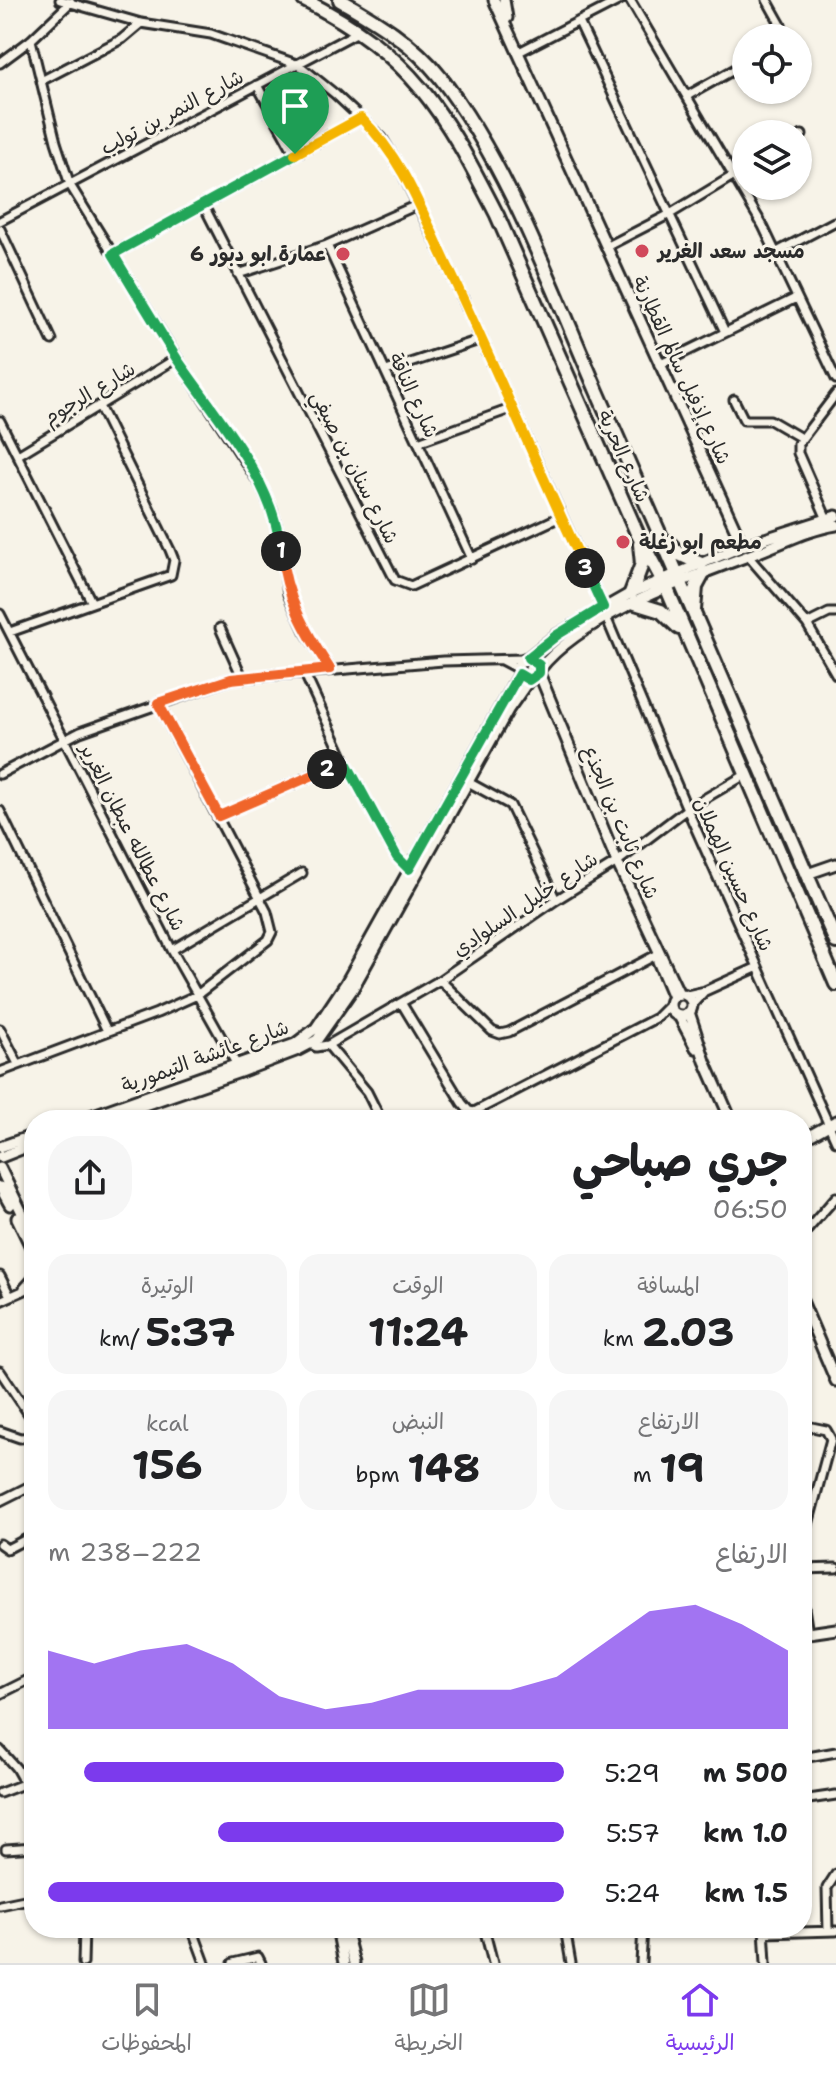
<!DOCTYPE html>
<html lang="ar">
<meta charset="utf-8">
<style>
body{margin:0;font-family:"Shantell Sans","Playpen Sans Arabic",sans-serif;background:#f6f6f6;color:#202124;direction:rtl;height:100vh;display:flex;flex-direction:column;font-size:30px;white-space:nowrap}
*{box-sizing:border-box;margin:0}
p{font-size:26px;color:#757577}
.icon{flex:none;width:44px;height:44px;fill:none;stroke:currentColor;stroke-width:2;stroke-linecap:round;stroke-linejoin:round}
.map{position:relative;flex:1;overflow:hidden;direction:ltr}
.sheet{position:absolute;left:24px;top:1110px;width:788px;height:828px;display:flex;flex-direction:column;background:#fff;border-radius:32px;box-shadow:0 2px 6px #0004;direction:rtl}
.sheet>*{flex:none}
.fabs{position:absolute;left:732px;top:24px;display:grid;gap:16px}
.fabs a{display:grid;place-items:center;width:80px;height:80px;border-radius:50%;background:#fff;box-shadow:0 2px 6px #0004;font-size:40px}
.pin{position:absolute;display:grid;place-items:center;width:68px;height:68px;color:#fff;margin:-82px -34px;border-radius:50% 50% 50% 0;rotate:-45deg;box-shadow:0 0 8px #0007}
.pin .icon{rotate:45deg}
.km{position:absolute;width:40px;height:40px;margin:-20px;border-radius:50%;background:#222;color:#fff;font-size:22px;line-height:40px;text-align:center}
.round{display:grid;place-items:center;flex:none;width:84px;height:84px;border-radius:32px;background:#f6f6f6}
.head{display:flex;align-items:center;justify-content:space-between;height:136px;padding:0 24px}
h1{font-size:44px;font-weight:700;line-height:60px}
.stats{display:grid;grid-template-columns:repeat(3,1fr);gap:12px;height:136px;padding:8px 24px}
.stats div{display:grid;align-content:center;border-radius:20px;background:#f6f6f6;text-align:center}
.stats b{font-size:40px;font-weight:700}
.stats small{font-size:22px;font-weight:400}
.stats p{font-size:22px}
.chart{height:224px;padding:16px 24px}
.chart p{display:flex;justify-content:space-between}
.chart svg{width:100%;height:144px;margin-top:8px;fill:#7c3aed;opacity:.7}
ul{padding:0 24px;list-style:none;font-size:26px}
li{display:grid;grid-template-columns:128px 96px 1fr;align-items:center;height:60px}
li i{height:20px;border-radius:10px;background:#7c3aed}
.tabs{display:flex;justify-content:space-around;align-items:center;height:112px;border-top:2px solid #e0e0e0;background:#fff;font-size:22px;color:#757577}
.tabs a{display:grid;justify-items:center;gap:4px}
.tabs .current{color:#7c3aed}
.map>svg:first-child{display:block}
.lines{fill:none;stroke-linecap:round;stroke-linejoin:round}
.minor-casing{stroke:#2b2b2b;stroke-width:13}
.tertiary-casing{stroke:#2b2b2b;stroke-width:15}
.trunk-casing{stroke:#2b2b2b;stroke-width:18}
.minor{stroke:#f7f3e8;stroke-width:7}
.tertiary{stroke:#f7f3e8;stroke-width:9}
.trunk{stroke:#f7f3e8;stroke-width:12}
.split-1-casing{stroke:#fff;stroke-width:16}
.split-2-casing{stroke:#fff;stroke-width:16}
.split-3-casing{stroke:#fff;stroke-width:16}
.split-4-casing{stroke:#fff;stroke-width:16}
.split-1{stroke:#22a559;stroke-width:10}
.split-2{stroke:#f0652b;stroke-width:10}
.split-3{stroke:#22a559;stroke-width:10}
.split-4{stroke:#f5b400;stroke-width:10}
.poi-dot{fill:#d1495b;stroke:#f7f3e8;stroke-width:3}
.labels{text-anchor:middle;stroke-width:6;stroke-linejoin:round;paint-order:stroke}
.street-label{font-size:20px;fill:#2b2b2b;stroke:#f7f3e8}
.poi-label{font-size:20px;font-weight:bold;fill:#2b2b2b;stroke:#f7f3e8;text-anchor:start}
</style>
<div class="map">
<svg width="836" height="1963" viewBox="0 0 836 1963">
<rect width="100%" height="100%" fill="#f7f3e8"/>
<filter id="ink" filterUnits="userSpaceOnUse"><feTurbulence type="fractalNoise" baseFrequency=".0125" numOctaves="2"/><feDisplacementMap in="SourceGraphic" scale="16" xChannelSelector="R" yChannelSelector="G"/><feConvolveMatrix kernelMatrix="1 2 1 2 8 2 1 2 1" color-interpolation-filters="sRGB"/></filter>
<g filter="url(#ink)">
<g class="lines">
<defs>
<path id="minor" d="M60 0 141 23 211 34 299 65 335 94 382 138 401 170 460 292 603 607
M630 0 763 226 836 379
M767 0 781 25 783 38
M579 22 725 332
M31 40 56 142 70 185 177 358 261 486 272 510 279 535 288 594 305 631 330 669
M519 52 620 0
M0 63 31 40 71 2
M41 81 122 39 141 23
M257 85 295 154
M687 96 746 63
M798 138 802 135
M204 206 395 580 411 586 560 517
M0 221 358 32
M0 229 52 340
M327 245 472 559
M606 247 670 214 746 168
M775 253 834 222
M113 254 361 118
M238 274 327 245 419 204
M659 365 796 298
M386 371 482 339
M734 400 744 420H770L801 438
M0 421 92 603
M418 442 513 408
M18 455 177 358
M826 521V517L798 453V444L836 394
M748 556 807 624 836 674
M0 614 172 950 238 1067
M606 617 687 809 836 1141
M807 624 829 613H836
M220 628 242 677
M10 632 171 575 174 560 170 550 100 408
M501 660 518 669
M304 672 345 761 397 857 409 869
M0 774 80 732 231 679 443 661 524 659
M468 782 510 805 556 900
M0 811 107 1031
M219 816 345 761
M172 950 302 873
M440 980 492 1031 500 1034 509 1032 660 953
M687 995 705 991 758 967
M402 1004 462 1103 469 1111 474 1112 656 1018 670 1004
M692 1005 703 993
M0 1029 18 1064
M309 1043 316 1047 328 1045 440 980 556 900 617 862 687 809 745 775
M328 1045 367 1092 381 1120
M0 1072 157 1013 197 995 268 940 272 932 267 912 158 703
M802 1236 836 1197
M0 1276 10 1296
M24 1288 34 1277
M0 1301 34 1286
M0 1371 34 1422
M802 1425 826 1430 831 1439 802 1547
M0 1431 20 1438 34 1437
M0 1501 34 1484
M0 1544 7 1549 34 1535
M802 1569 836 1568
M802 1595 808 1633
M0 1694 34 1677
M0 1750 16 1768 34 1800
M802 1758 836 1752
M0 1793 34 1780
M802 1800 836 1795
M6 1849 34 1847
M0 1905 34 1898
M192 1928 205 1963
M484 1928 493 1963
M565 1928 571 1963
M764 1928 766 1963
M346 1931 359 1928
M828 1931 827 1888 836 1874
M764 1933 836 1931
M83 1963 84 1928
M233 1963 258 1957 261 1963
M641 1963 643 1928"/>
<path id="tertiary" d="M494 0 743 546
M504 0 507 18
M528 658 557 635 631 593 743 546 836 516
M518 669a11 11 0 1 1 22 0a11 11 0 1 1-22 0Z
M540 669C584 613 695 576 761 551 785 542 810 529 836 525
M539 673 617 862 679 994
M807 874 836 864
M658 961 673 997
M670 1005a11 11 0 1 1 22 0a11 11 0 1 1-22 0Z
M689 1012 705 1061 731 1120
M679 1016 696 1048
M79 1120 295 1044 316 1028 346 983 519 674
M101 1120 240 1072 298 1050 317 1040 352 990 508 710 529 680
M802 1140 836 1121
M0 1147 34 1135
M1 1157 34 1144
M0 1168 34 1237
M0 1187 10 1205
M17 1218 34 1253
M802 1301 836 1381
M802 1634 836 1629
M337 1928 344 1963
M345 1928 354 1963"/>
<path id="trunk" d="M304 0C413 55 443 110 497 215L637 533 667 589 836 984
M340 0C377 21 413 43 440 77 507 163 553 290 597 391 678 574 756 758 836 942
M668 542 679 554 701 564
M631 593 642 564 640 544
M635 603 661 611 679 628
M694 610 696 587 703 574"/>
</defs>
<!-- minor casing -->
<use href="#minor" class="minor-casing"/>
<!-- tertiary casing -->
<use href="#tertiary" class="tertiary-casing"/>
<!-- trunk casing -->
<use href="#trunk" class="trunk-casing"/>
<!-- minor -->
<use href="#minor" class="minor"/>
<!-- tertiary -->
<use href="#tertiary" class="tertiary"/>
<!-- trunk -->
<use href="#trunk" class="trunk"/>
</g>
</g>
<g class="lines" filter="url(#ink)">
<defs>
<path id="split-1" d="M281 551C273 478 217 418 177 359 155 324 134 289 113 254L295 154"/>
<path id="split-2" d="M281 551C286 598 305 631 330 669L231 679 158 703 219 816 327 769"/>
<path id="split-3" d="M327 769 345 761 397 857 409 869 519 674 529 680 539 673V665L528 658 557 635 603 607 585 568"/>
<path id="split-4" d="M295 154 361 118C404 159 424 217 449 269 496 368 538 469 585 568"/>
</defs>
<!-- split-1 casing -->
<use href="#split-1" class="split-1-casing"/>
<!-- split-2 casing -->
<use href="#split-2" class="split-2-casing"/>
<!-- split-3 casing -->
<use href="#split-3" class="split-3-casing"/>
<!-- split-4 casing -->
<use href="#split-4" class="split-4-casing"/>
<!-- split-1 -->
<use href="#split-1" class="split-1"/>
<!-- split-2 -->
<use href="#split-2" class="split-2"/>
<!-- split-3 -->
<use href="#split-3" class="split-3"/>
<!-- split-4 -->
<use href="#split-4" class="split-4"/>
</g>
<!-- markers -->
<g class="poi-dot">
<circle cx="642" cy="251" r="8"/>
<circle cx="343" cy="254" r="8"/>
<circle cx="623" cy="542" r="8"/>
</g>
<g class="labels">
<!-- street labels -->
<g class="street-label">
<text transform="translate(172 112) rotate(-28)" y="7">شارع النمر بن تولب</text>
<text transform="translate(682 370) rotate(65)" y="7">شارع إذفيل سالم القطارنة</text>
<text transform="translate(89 393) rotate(-31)" y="7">شارع الرجوم</text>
<text transform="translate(414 395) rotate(65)" y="7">شارع الناقة</text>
<text transform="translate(624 456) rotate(66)" y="7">شارع الحرية</text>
<text transform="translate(355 467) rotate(63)" y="7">شارع سنان بن صيفي</text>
<text transform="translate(621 822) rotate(67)" y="7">شارع ثابت بن الجذع</text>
<text transform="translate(133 837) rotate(63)" y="7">شارع عطالله عبطان الغرير</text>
<text transform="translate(734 874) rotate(66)" y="7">شارع حسين الهملان</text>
<text transform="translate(525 904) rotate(-34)" y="7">شارع خليل السلوادي</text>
<text transform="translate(205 1056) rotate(-20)" y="7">شارع عائشة التيمورية</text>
</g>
<!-- poi labels -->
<g class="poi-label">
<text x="658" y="258">مسجد سعد الغرير</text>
<text x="327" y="261" text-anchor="end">عمارة ابو دبور 6</text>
<text x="639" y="549">مطعم ابو زغلة</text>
</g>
</g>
</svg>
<div class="fabs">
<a><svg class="icon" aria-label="locate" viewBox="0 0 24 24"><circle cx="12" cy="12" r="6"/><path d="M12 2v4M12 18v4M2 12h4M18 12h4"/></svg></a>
<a><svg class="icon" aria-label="layers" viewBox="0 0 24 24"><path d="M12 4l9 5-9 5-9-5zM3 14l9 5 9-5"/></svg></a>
</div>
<div class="pin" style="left:295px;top:154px;background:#1e9e55"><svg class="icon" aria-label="arrive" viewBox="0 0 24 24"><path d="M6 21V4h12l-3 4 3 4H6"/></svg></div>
<b class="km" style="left:281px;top:551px">1</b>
<b class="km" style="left:327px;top:769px">2</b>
<b class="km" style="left:585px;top:568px">3</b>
<section class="sheet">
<div class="head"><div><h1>جري صباحي</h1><p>06:50</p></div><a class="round"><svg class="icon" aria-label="share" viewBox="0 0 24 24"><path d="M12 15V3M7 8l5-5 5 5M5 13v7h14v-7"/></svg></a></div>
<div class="stats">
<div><p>المسافة</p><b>2.03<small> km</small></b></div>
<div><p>الوقت</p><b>11:24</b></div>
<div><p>الوتيرة</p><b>5:37<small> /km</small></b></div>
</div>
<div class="stats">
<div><p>الارتفاع</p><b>19<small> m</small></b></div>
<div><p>النبض</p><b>148<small> bpm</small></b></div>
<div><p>kcal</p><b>156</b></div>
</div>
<div class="chart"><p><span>الارتفاع</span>222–238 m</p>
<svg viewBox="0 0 160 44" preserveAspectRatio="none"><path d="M0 44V20L10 24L20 20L30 18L40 24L50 34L60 38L70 36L80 32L90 32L100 32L110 28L120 18L130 8L140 6L150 12L160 20V44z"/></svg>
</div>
<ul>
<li><b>500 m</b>5:29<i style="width:93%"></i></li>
<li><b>1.0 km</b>5:57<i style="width:67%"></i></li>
<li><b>1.5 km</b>5:24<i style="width:100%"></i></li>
</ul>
</section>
</div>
<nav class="tabs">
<a class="current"><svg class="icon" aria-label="home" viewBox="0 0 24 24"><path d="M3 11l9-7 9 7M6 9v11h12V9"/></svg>الرئيسية</a>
<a><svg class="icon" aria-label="map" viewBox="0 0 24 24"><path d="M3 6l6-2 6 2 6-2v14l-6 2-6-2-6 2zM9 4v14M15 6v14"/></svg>الخريطة</a>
<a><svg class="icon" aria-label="saved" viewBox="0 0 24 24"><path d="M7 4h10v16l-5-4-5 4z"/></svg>المحفوظات</a>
</nav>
